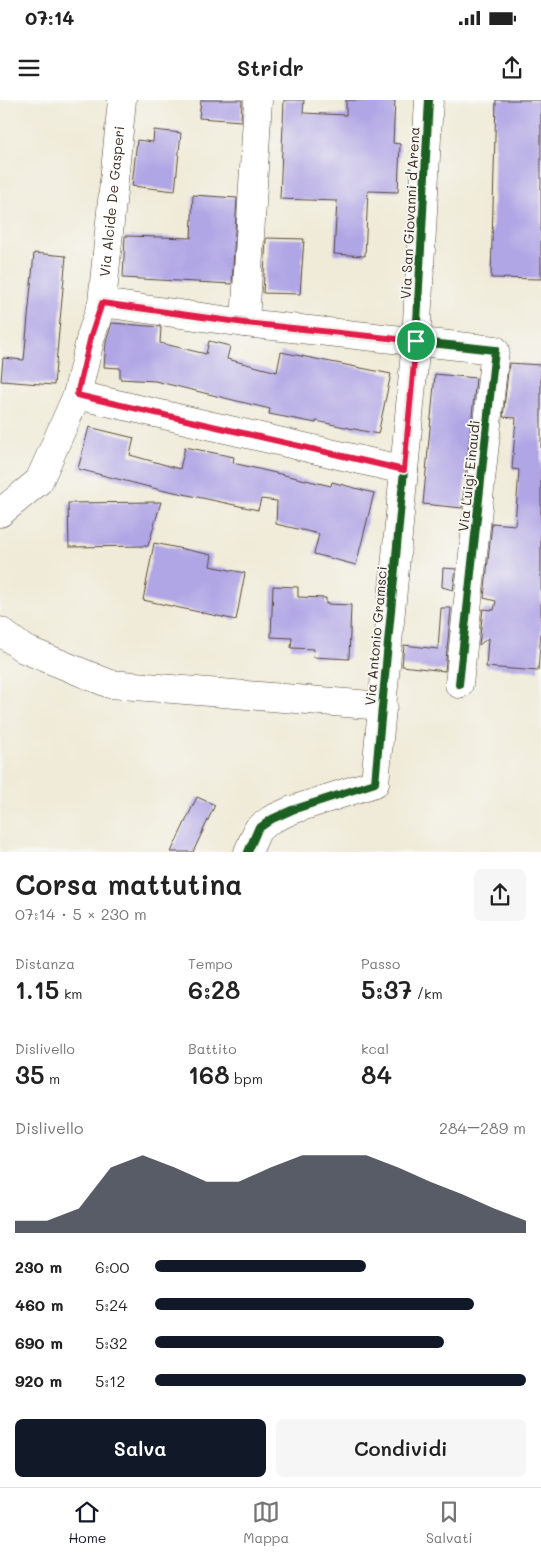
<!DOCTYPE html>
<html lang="it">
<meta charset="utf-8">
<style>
body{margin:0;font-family:Mali,sans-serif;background:#f6f6f6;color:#222;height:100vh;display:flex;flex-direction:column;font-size:19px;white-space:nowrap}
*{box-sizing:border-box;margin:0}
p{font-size:16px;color:#767676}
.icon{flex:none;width:28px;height:28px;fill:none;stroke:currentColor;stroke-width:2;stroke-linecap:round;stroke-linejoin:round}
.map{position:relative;height:752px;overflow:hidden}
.side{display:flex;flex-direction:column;background:#fff;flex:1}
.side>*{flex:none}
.pin{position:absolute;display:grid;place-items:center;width:42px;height:42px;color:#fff;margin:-21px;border:2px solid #fff;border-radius:50%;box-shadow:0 1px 5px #0007}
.round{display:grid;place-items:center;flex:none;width:52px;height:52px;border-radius:8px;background:#f6f6f6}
.headline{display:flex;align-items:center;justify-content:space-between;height:85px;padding:0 15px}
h1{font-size:28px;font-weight:600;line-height:38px}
.figures{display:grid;grid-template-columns:repeat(3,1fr);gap:8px;height:85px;padding:5px 15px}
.figures div{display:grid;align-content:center}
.figures b{font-size:25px;font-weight:600}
.figures small{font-size:14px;font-weight:400}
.figures p{font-size:14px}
.chart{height:140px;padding:10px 15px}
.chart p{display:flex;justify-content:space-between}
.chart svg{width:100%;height:90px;margin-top:5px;fill:#111827;opacity:.7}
.cta{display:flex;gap:10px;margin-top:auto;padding:10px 15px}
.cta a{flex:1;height:58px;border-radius:8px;background:#111827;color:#fff;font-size:20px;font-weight:600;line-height:58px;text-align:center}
.cta a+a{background:#f6f6f6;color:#222}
ul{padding:0 15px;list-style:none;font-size:16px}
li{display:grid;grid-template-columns:80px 60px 1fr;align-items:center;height:38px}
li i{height:12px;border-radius:6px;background:#111827}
.status{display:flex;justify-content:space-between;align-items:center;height:35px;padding:0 25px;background:#fff;direction:ltr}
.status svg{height:14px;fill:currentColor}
header{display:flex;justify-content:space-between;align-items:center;height:65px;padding:0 15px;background:#fff;font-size:22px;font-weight:600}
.tabs{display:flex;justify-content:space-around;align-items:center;height:70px;border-top:1px solid #e0e0e0;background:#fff;font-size:14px;color:#767676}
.tabs a{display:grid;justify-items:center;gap:2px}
.tabs .active{color:#111827}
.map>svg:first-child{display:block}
.building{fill:#b0a5e5}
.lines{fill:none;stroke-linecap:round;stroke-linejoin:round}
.minor-casing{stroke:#56473a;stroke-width:29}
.minor{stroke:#fff;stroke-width:28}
.cycleway-casing{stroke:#f6f6f2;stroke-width:11}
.cycleway{stroke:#1b5e20;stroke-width:8}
.route-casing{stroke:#fff;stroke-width:10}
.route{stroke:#e11d48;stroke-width:6}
.labels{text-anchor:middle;stroke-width:4;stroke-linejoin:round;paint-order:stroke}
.street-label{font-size:14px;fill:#3b2a1e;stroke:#f6f6f2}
</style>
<div class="status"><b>07:14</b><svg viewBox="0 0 49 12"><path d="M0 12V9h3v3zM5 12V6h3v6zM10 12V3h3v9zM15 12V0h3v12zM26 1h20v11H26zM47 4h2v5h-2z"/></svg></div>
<header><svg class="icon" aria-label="menu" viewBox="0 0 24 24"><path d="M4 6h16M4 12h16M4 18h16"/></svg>Stridr<svg class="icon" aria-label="share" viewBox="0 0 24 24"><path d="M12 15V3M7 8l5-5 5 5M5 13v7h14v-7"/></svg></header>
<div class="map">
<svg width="541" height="752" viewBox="0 0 541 752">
<rect width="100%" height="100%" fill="#f6f6f2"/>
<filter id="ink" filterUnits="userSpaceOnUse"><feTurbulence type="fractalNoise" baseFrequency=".02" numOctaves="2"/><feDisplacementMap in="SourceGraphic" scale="10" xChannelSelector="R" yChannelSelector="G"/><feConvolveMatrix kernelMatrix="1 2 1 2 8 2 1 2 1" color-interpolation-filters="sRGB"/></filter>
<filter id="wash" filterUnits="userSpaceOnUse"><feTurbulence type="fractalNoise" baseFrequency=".0096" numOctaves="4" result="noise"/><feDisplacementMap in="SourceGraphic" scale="20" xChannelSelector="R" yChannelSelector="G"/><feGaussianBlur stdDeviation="1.12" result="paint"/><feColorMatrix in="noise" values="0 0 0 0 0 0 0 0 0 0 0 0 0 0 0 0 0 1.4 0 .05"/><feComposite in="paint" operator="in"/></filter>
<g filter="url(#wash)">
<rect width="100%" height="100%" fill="#f0ebd8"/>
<g id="blocks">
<!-- building -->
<path class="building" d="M201 0H242L241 21 199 18Z
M284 0H304L303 13 346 15V0H395L393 43 400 44 398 92 368 91 365 156 334 154 337 101 280 99Z
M496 0H541V179L491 178Z
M154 30 181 33 175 91 132 86 137 40 153 42Z
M193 95 237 98 232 184 123 178 125 136 191 138Z
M266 138 304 139 300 194 263 193Z
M34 153 66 156 54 285 1 281 3 258 24 260Z
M112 223 161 227 160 243 206 254 209 241 230 246 227 259 277 272 281 252 391 274 378 334 316 321V323L269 314 270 309 155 281 120 279V268L104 267 106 242Z
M509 263 541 265V531L538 571 486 567 488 538 479 545 483 509 494 510 496 501 484 498 492 423 515 425 519 370 512 369 516 318 503 317Z
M435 274 476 278 462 408 423 404Z
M89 327 134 338 130 355 180 369 185 347 234 357 233 363 331 386 332 382 374 393 356 465 314 454 319 434 276 424 277 401 261 399 258 410 165 390V391L78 369Z
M161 402 148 446 69 447 68 403Z
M154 443 212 455 210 466 245 473 236 520 143 500Z
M443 468 456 469 453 490 442 487Z
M273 486 298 487V497L326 498V504L351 505 349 559 313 557 314 549 291 548 292 538 271 537Z
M441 508H451L445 571 402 566 404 545 438 549Z
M197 697 215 705 193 752H171Z"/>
</g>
</g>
<g filter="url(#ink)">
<use href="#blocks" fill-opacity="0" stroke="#56473a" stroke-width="1"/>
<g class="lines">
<defs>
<g id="minor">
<path d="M102 203 245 223 495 250 459 584"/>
<path d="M245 223 258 0"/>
<path d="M77 295 404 370"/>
<path id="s1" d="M0 413 39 381 77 295 91 236 102 203 122 0"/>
<path d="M0 531 24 549 110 584 383 606"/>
<path d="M248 752 258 729 272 719 292 710 375 683 416 241 429 0"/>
</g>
</defs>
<!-- minor casing -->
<use href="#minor" class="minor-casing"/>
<!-- minor -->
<use href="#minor" class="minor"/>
<defs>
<path id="cycleway" d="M102 203 245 223 495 250 459 584
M248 752 258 729 272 719 292 710 375 683 416 241 429 0"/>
</defs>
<!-- cycleway casing -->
<use href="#cycleway" class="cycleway-casing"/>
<!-- cycleway -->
<use href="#cycleway" class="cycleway"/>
</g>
</g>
<g class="lines" filter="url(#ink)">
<defs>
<path id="route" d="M102 203 245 223 416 241 404 370 77 295 91 236Z"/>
</defs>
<!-- route casing -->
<use href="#route" class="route-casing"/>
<!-- route -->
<use href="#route" class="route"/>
</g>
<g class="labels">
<!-- street labels -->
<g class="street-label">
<text dy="5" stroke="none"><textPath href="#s1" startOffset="342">Via Alcide De Gasperi</textPath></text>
<text transform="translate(410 113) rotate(-87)" y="5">Via San Giovanni d'Arena</text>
<text transform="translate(469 376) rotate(-84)" y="5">Via Luigi Einaudi</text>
<text transform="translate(376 536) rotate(-85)" y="5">Via Antonio Gramsci</text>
</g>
</g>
</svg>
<div class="pin" style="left:416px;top:241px;background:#1e9e55"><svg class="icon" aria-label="arrive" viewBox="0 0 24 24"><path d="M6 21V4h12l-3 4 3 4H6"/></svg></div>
</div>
<section class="side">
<div class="headline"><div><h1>Corsa mattutina</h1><p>07:14 · 5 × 230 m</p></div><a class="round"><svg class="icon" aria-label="share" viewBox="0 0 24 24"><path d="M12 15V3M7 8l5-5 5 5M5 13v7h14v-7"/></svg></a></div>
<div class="figures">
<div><p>Distanza</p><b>1.15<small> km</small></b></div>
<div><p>Tempo</p><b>6:28</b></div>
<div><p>Passo</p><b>5:37<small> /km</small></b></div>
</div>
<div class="figures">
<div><p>Dislivello</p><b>35<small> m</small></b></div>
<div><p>Battito</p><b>168<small> bpm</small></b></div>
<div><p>kcal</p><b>84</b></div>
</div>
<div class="chart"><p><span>Dislivello</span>284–289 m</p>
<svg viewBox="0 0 160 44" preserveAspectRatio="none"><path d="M0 44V38L10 38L20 32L30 12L40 6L50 12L60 19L70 19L80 12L90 6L100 6L110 6L120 12L130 19L140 25L150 32L160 38V44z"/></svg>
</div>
<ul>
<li><b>230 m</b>6:00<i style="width:57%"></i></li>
<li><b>460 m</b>5:24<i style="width:86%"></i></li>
<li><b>690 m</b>5:32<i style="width:78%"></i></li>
<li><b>920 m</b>5:12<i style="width:100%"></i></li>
</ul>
<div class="cta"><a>Salva</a><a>Condividi</a></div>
</section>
<nav class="tabs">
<a class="active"><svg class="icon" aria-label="home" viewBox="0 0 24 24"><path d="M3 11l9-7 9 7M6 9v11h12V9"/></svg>Home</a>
<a><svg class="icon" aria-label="map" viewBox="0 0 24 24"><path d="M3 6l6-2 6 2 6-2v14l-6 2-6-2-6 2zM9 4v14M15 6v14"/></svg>Mappa</a>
<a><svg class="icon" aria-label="saved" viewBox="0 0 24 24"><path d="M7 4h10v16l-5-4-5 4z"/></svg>Salvati</a>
</nav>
